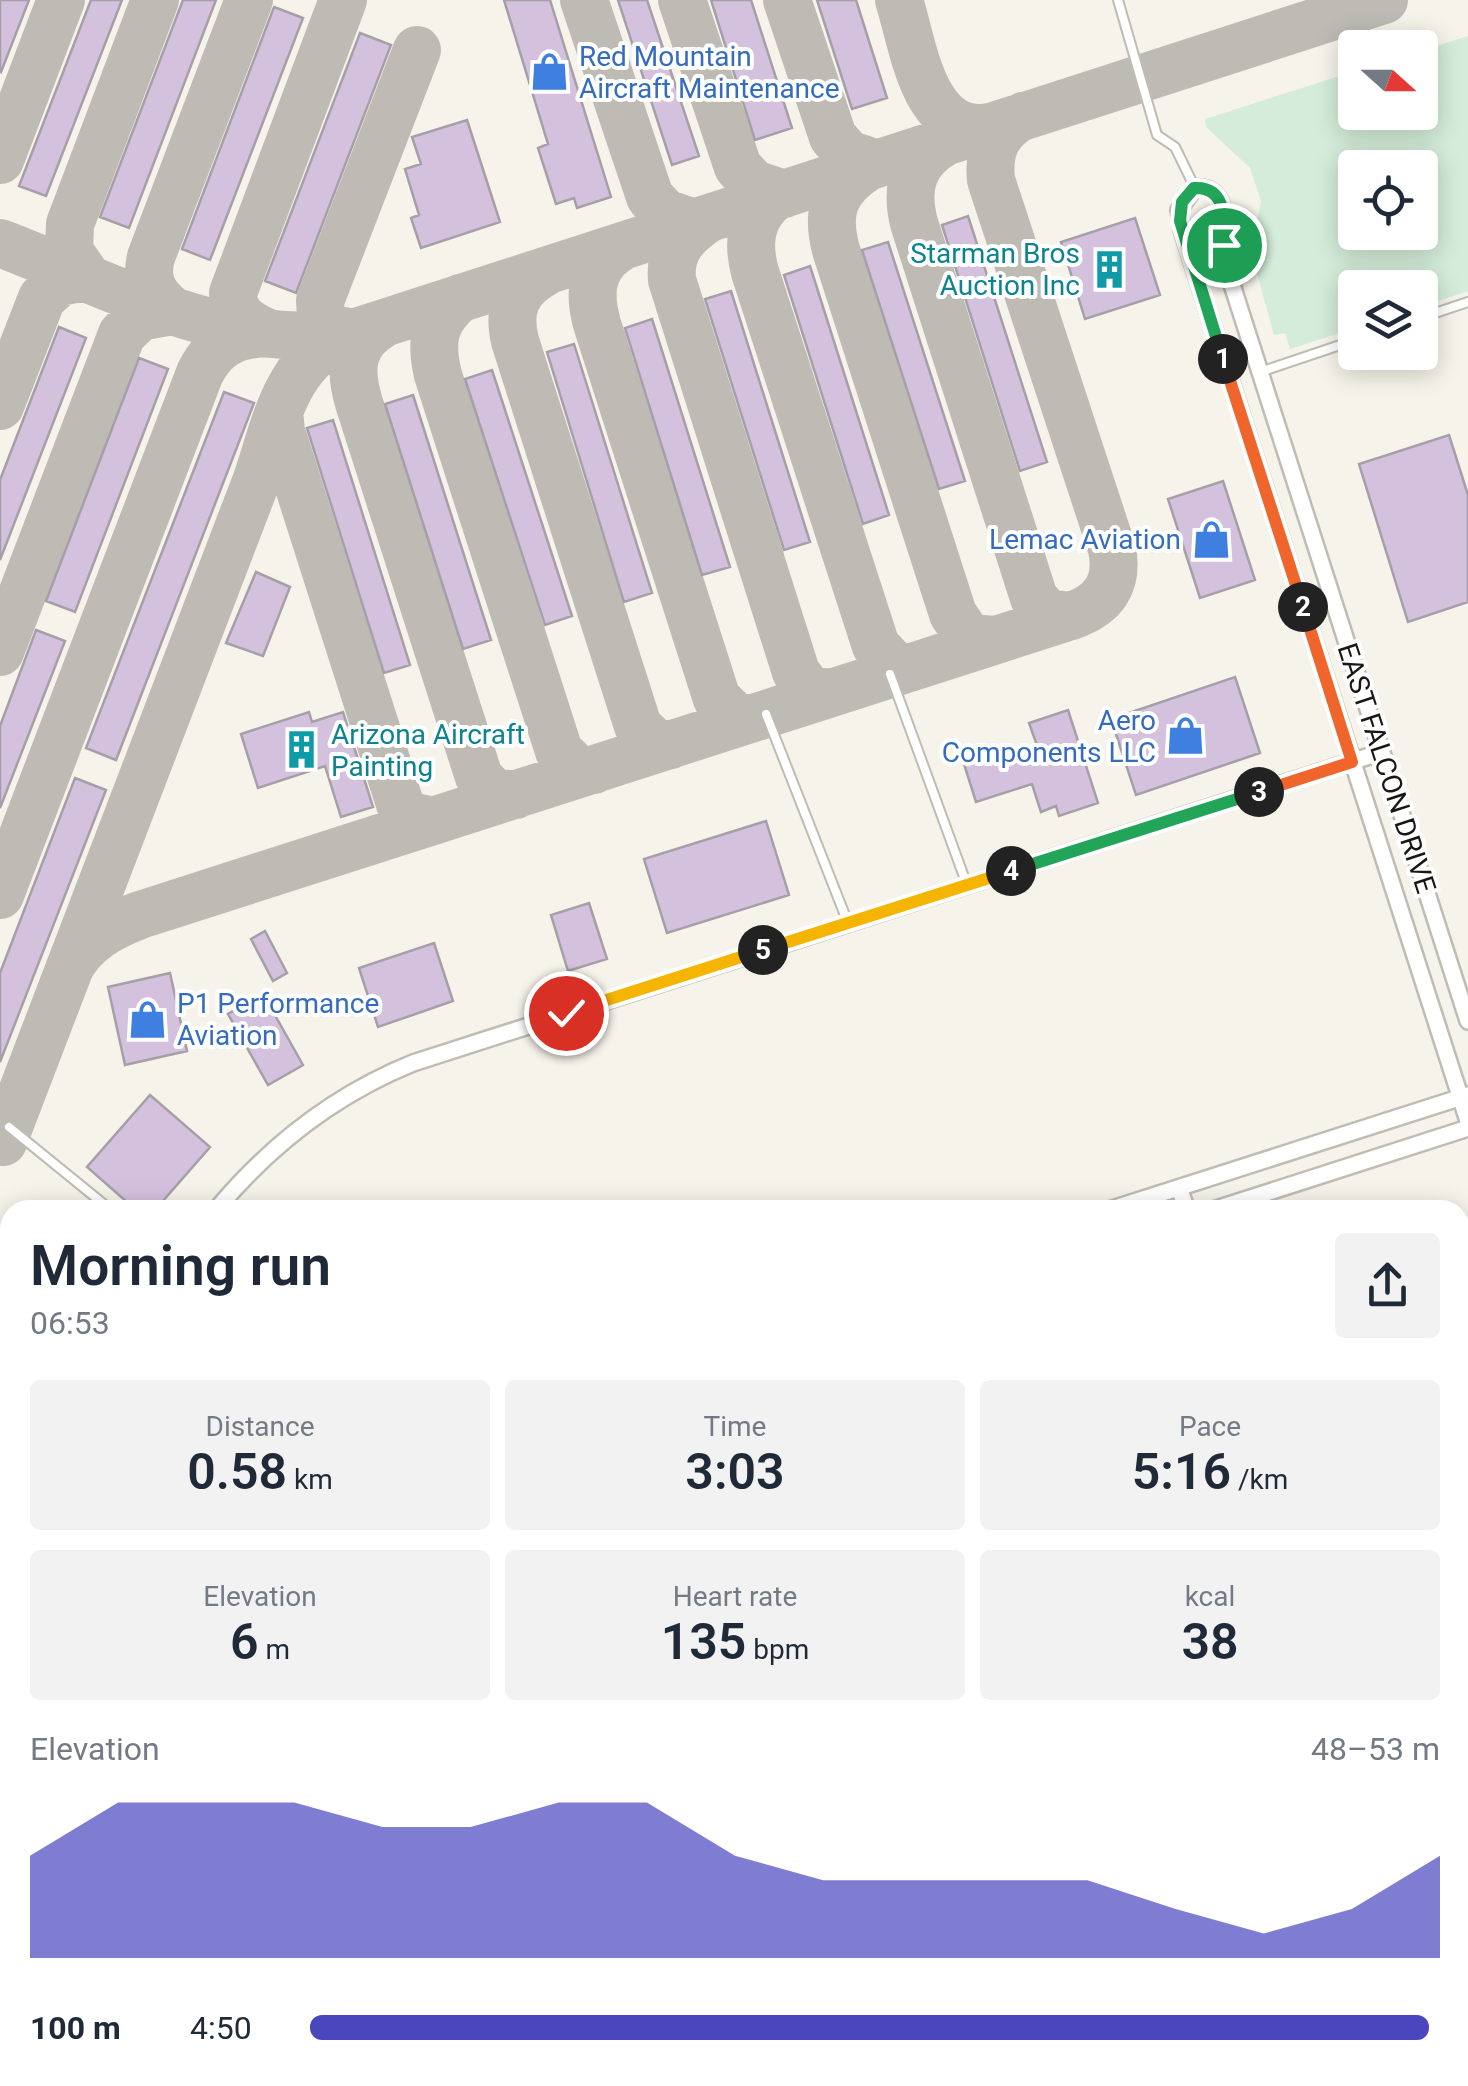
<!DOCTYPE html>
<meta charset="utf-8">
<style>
body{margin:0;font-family:Roboto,sans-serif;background:#f2f2f3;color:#1f2937;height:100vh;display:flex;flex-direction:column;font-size:38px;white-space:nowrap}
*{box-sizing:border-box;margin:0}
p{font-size:32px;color:#747a83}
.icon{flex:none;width:55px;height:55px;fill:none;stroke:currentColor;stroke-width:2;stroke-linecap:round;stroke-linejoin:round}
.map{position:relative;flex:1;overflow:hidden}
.details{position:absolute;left:0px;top:1200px;width:1470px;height:888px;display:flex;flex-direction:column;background:#fff;border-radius:30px 30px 0 0;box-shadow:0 5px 25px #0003}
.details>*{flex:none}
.needle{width:65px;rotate:111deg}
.buttons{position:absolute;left:1338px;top:30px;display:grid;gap:20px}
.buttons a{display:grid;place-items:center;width:100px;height:100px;border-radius:10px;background:#fff;box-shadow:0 5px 25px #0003;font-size:50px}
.pin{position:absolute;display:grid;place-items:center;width:85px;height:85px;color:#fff;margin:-42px;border:5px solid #fff;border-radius:50%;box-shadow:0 2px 10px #0007}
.km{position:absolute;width:50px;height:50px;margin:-25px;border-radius:50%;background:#222;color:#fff;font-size:28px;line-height:50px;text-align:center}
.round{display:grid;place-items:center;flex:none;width:105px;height:105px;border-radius:10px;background:#f2f2f3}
.headline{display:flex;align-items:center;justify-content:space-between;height:170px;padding:0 30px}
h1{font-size:55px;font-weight:600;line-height:75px}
.metrics{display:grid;grid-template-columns:repeat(3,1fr);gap:15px;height:170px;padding:10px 30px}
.metrics div{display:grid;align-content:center;border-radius:10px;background:#f2f2f3;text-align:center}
.metrics b{font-size:50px;font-weight:600}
.metrics small{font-size:28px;font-weight:400}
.metrics p{font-size:28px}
.chart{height:280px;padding:20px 30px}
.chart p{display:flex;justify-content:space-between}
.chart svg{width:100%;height:180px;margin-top:10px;fill:#4a47be;opacity:.7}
ul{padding:0 30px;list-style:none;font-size:32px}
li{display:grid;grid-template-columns:160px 120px 1fr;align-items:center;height:75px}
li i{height:25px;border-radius:12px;background:#4a47be}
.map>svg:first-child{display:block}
.green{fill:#d4ecd9;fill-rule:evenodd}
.water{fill:#a8c0d9}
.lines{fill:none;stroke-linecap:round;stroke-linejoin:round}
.taxiway{stroke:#bebbb4;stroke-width:48}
.building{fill:#d3c1de;stroke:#a5a0a8;stroke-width:2.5}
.service-casing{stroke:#bfbdb3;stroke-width:12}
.minor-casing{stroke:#bfbdb3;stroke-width:20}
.tertiary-casing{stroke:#bfbdb3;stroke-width:25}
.secondary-casing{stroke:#bfbdb3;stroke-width:28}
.path{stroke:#a7a59e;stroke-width:2.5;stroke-dasharray:10 5;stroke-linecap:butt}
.service{stroke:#fff;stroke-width:8}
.minor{stroke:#fff;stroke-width:15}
.tertiary{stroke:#fff;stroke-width:20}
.secondary{stroke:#fff;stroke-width:22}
.split-1-casing{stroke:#fff;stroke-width:20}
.split-2-casing{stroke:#fff;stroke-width:20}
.split-3-casing{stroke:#fff;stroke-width:20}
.split-4-casing{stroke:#fff;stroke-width:20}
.split-5-casing{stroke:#fff;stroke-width:20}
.split-6-casing{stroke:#fff;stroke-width:20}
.split-1{stroke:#22a559;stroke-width:12}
.split-2{stroke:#f0652b;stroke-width:12}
.split-3{stroke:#f0652b;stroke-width:12}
.split-4{stroke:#22a559;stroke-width:12}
.split-5{stroke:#f5b400;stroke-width:12}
.split-6{stroke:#f5b400;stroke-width:12}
.labels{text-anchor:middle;stroke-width:8;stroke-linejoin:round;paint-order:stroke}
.shop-label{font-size:28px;fill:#366cbe;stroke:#fff;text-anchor:start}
.culture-label{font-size:28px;fill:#0d838f;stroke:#fff;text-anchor:end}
.street-label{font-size:28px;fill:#181714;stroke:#fff}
</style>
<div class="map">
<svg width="1468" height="2086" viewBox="0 0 1468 2086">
<rect width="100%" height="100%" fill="#f6f3ea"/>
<!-- green -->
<path class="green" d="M1468 36V291L1420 307V288H1355V328L1290 349 1285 333 1274 335 1251 252 1261 201 1250 168 1206 127 1205 119 1355 71V112H1420V51ZM1355 168H1420V232H1355Z
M0 1567 10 1571V1826L0 1825Z
M632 2078H1045L1042 2086H642Z"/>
<!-- water -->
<path class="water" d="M656 2078H906L918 2086H665Z"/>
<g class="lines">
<!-- taxiway -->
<path class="taxiway" d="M584 0 650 197 665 213 694 223
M682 0 738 167 754 184 784 194
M787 0 833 137 848 154 877 164
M899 0C914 47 923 138 990 127
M945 142C912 161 905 187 914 223L1034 598 1047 613 1071 616
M0 160 61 0
M866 168C833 190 826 212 836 250L953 614 969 638 995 640
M776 196C750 216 747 242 755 272L876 646 894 665 912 667
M709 218C685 234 669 250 672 280L796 672 809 690 830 693
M0 243C112 286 229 351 353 333L1384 0
M623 246C591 263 588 291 597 324L717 699 736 717 753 718
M547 271C517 287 507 307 515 341L638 726 653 741 671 745
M460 298C433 321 430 341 438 375L559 751 576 768 594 770
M383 324C350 343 349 369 359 403L479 777 493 792 516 795
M353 333 329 328 321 317 320 301 417 50
M0 406 42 298 60 282 87 277 69 251 70 224 155 0
M279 412 281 431 401 807 410 816 434 821
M0 652 122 334 140 317 173 311C153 296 145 281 151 257L249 0
M0 895 200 373C215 343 236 334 268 333 248 324 234 317 233 293L343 0
M69 969C84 940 111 926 140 915L1071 616C1103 605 1119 585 1112 549L991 180C988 151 996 130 1023 116
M3 1142 257 479C276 423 286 357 350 334"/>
</g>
<!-- building -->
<path class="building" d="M0 0H29L1 72 0 71Z
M91 0H122L46 196 19 186Z
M183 0H216L129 228 100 217Z
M504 0H550L611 197 577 208 574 198 556 204 538 148 548 144Z
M618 0H647L699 156 672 165Z
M711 0H751L792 128 755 140Z
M817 0H856L887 98 852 109Z
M274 7 303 18 210 260 182 249Z
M360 33 391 45 296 293 265 281Z
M467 120 500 222 421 248 411 218 419 215 405 169 421 164 412 137Z
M968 216 1047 462 1020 471 942 225Z
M1135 218 1160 295 1085 319 1061 242Z
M888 242 965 481 939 489 862 250Z
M810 266 889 515 863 524 784 275Z
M731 291 810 542 784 550 705 299Z
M652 319 730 567 702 575 625 328Z
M59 327 86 338 0 560V480Z
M574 344 652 593 624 602 547 352Z
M139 358 168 369 75 612 46 601Z
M492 370 572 616 545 625 465 379Z
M224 392 254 403 116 760 86 748Z
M413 395 491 640 463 649 385 404Z
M333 420 410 665 384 673 307 428Z
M1449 435 1468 495V602L1408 622 1359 464Z
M1223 481 1255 580 1200 598 1168 499Z
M256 572 290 587 263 656 226 643Z
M36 630 65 641 0 808V726Z
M1235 677 1260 753 1136 795 1111 719Z
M1068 710 1098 803 1059 816 1056 806 1041 812 1032 784 976 802 964 764 1002 752 1004 758 1038 748 1029 723Z
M309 712 312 722 343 712 373 807 341 817 325 766 258 788 241 734Z
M75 778 106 790 0 1062V973Z
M766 821 789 895 667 933 644 859Z
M589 903 607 959 568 971 551 915Z
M265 931 287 973 273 981 251 939Z
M434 943 453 1001 378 1027 359 968Z
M170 973 187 1051 125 1065 108 987Z
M263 994 303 1065 268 1085 228 1014Z
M150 1095 210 1147 155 1210H136L87 1167Z"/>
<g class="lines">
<defs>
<path id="service" d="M1118 0 1157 135 1175 147 1194 186
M1420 318 1468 302
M1260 372 1355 340
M890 674 967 885
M766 714 848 923
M9 1127 111 1210"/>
<path id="minor" d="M1468 1021 1226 266C1223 240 1235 185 1194 188L1179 210 1182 230 1468 1121
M1179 1188 1187 1210
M216 1210C271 1144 334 1095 413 1063L1382 752
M1109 1210 1468 1095
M1213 1210 1468 1128
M0 1466 10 1470
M1460 1476 1468 1473
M0 1926 10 1929
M1460 2046 1468 2049
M384 2078 405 2086
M1366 2086 1369 2078"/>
<path id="tertiary" d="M1148 2086 1152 2078"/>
<path id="secondary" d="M0 1406 10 1410
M1460 1988 1468 1991"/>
</defs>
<!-- service casing -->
<use href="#service" class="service-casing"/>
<!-- minor casing -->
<use href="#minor" class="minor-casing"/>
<!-- tertiary casing -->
<use href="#tertiary" class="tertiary-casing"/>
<!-- secondary casing -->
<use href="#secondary" class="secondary-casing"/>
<!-- path -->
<path class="path" d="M0 1786 10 1787
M938 2078 952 2086"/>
<!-- service -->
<use href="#service" class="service"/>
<!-- minor -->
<use href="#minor" class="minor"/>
<!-- tertiary -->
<use href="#tertiary" class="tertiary"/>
<!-- secondary -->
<use href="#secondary" class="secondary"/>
</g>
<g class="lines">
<defs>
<path id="split-1" d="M1223 359 1180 221 1182 202 1194 188C1227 186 1225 221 1224 245"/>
<path id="split-2" d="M1223 359 1303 607"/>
<path id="split-3" d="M1259 792 1352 762 1303 607"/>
<path id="split-4" d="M1011 871 1259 792"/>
<path id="split-5" d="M763 950 1011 871"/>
<path id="split-6" d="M566 1013 763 950"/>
</defs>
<!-- split-1 casing -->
<use href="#split-1" class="split-1-casing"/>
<!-- split-2 casing -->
<use href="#split-2" class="split-2-casing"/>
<!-- split-3 casing -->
<use href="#split-3" class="split-3-casing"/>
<!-- split-4 casing -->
<use href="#split-4" class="split-4-casing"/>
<!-- split-5 casing -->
<use href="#split-5" class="split-5-casing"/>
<!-- split-6 casing -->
<use href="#split-6" class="split-6-casing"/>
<!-- split-1 -->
<use href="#split-1" class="split-1"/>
<!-- split-2 -->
<use href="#split-2" class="split-2"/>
<!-- split-3 -->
<use href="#split-3" class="split-3"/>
<!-- split-4 -->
<use href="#split-4" class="split-4"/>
<!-- split-5 -->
<use href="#split-5" class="split-5"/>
<!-- split-6 -->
<use href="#split-6" class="split-6"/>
</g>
<!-- icons -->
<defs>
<symbol id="shop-bare" viewBox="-9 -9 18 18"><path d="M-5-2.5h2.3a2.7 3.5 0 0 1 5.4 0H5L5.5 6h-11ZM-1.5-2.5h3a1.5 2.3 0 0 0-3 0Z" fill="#3f7fe0" stroke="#fff" stroke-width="2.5" paint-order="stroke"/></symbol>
<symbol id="building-bare" viewBox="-9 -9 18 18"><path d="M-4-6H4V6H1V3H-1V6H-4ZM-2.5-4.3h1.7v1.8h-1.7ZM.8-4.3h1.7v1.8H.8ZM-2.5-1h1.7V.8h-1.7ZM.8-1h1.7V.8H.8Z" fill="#0f9aa8" stroke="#fff" stroke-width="2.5" paint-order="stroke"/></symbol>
</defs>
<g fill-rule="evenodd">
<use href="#shop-bare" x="522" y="44" width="55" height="55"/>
<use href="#building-bare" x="1082" y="242" width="55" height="55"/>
<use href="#shop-bare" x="1184" y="512" width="55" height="55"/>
<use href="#shop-bare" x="1158" y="708" width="55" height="55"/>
<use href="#building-bare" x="274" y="722" width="55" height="55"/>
<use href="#shop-bare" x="120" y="992" width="55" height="55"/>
</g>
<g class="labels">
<!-- shop labels -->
<g class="shop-label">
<text x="579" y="66">Red Mountain<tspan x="579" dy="32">Aircraft Maintenance</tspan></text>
<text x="1181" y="549" text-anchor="end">Lemac Aviation</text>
<text x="1156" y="730" text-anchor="end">Aero<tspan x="1156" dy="32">Components LLC</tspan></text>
<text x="177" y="1013">P1 Performance<tspan x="177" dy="32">Aviation</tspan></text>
</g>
<!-- culture labels -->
<g class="culture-label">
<text x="1080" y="263">Starman Bros<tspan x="1080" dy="32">Auction Inc</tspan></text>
<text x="331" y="744" text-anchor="start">Arizona Aircraft<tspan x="331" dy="32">Painting</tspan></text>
</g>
<!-- street labels -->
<g class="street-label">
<text transform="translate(1387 768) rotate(72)" y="10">EAST FALCON DRIVE</text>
</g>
</g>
</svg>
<div class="buttons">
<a><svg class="needle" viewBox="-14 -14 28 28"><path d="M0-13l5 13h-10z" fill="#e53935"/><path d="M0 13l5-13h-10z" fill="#747a83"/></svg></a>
<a><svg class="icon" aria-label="locate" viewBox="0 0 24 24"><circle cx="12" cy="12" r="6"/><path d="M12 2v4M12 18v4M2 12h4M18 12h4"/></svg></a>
<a><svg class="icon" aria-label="layers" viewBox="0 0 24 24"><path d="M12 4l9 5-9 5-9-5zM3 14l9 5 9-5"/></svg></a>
</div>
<div class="pin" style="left:1224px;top:245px;background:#1e9e55"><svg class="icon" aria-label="arrive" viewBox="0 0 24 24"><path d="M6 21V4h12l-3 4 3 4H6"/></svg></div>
<div class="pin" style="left:566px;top:1013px;background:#d93025"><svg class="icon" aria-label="check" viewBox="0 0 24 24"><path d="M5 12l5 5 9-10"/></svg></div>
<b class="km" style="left:1223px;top:359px">1</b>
<b class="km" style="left:1303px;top:607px">2</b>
<b class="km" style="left:1259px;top:792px">3</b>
<b class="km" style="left:1011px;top:871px">4</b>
<b class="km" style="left:763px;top:950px">5</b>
<section class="details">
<div class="headline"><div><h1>Morning run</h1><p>06:53</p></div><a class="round"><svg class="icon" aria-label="share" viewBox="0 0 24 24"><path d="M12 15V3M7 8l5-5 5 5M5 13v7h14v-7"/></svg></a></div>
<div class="metrics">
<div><p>Distance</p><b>0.58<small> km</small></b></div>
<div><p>Time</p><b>3:03</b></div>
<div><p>Pace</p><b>5:16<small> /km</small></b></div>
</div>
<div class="metrics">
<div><p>Elevation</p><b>6<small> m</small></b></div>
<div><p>Heart rate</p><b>135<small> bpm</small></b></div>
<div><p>kcal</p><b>38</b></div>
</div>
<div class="chart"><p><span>Elevation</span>48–53 m</p>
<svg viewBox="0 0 160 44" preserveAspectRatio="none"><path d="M0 44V19L10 6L20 6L30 6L40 12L50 12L60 6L70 6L80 19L90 25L100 25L110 25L120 25L130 32L140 38L150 32L160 19V44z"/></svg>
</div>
<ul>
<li><b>100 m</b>4:50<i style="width:99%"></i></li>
</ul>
</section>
</div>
